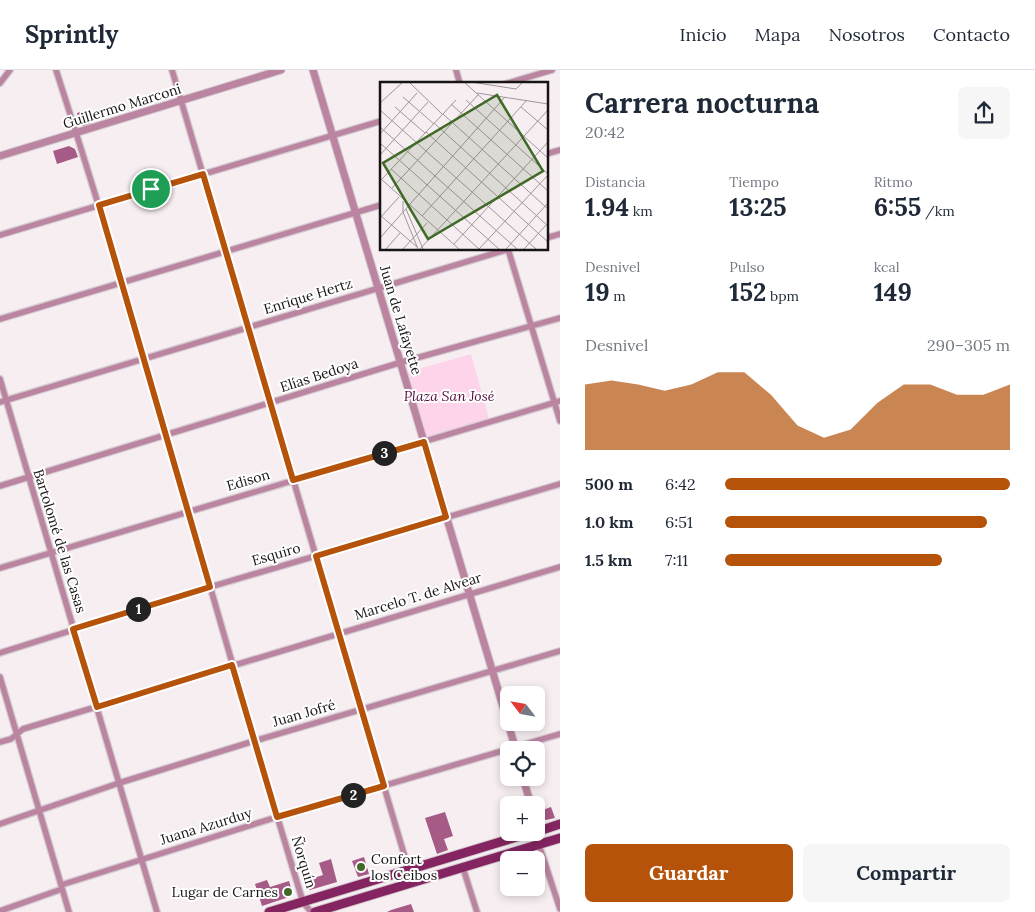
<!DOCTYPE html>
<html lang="es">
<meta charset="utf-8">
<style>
body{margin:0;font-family:Lora,serif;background:#f6f6f7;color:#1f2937;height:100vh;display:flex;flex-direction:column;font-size:19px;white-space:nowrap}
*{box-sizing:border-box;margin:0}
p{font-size:16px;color:#747a83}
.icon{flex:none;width:28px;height:28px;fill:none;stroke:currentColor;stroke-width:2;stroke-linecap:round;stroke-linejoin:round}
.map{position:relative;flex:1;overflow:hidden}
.details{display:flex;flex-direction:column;background:#fff;width:475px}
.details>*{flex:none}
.needle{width:32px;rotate:301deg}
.fabs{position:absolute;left:500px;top:616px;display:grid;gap:10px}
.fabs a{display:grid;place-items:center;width:45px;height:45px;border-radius:8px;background:#fff;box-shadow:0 2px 8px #0003;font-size:25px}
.pin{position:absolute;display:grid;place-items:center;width:42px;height:42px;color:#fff;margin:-21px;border:2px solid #fff;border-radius:50%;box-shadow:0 1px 5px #0007}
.km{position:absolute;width:25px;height:25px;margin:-12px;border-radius:50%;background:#222;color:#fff;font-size:14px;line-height:25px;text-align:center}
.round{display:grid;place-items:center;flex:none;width:52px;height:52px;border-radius:8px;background:#f6f6f7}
.head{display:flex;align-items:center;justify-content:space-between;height:85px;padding:0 25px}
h1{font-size:28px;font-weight:700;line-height:38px}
.stats{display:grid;grid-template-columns:repeat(3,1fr);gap:8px;height:85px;padding:5px 25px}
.stats div{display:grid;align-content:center}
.stats b{font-size:25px;font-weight:700}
.stats small{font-size:14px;font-weight:400}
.stats p{font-size:14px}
.chart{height:140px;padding:10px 25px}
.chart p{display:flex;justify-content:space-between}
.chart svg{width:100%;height:90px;margin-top:5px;fill:#b45309;opacity:.7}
.cta{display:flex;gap:10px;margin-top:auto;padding:10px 25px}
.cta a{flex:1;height:58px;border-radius:8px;background:#b45309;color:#fff;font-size:20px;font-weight:700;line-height:58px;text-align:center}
.cta a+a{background:#f6f6f7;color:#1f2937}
ul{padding:0 25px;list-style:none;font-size:16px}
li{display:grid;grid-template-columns:80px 60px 1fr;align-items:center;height:38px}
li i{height:12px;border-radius:6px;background:#b45309}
header{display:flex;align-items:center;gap:30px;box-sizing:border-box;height:70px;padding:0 25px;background:#fff;border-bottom:1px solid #e0e1e3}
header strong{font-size:24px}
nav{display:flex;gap:28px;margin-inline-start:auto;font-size:18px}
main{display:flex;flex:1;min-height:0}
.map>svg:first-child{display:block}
.green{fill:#fdd4ea}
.building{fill:#a65b86}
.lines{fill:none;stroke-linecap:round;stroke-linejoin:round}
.minor-casing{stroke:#d3cbcf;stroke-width:8}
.tertiary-casing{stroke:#d3cbcf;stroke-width:9}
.primary-casing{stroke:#d3cbcf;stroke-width:11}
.minor{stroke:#bb85a2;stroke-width:5.5}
.tertiary{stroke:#bb85a2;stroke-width:7}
.primary{stroke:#842461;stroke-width:9}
.route-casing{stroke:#fff;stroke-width:10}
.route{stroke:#b45309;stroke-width:6}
.poi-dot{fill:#406a27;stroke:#fff;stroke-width:2}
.labels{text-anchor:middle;stroke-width:4;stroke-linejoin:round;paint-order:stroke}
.street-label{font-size:14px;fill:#171415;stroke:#fff}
.park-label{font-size:14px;font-style:italic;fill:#530c3b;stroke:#fff}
.poi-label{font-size:14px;fill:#171415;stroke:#fff;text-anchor:start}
.inset-road{fill:none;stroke:#9d979a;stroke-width:1}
.view{fill:#406a27;fill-opacity:0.15;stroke:#406a27;stroke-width:2.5}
.inset-edge{fill:none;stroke:#171415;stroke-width:2.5}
</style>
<header>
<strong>Sprintly</strong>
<nav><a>Inicio</a><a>Mapa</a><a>Nosotros</a><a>Contacto</a></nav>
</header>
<main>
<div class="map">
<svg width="560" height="842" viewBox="0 0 560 842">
<rect width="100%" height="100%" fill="#f7eef2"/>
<!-- green -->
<path class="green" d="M471 284 489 349 426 367 408 302Z"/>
<!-- building -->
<path class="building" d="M87 40 91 53 84 56 80 54 77 43Z
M69 76 75 79 78 87 57 94 53 81Z
M551 737 555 748 546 750 542 748 540 741Z
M445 742 453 766 444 769 448 780 437 784 425 748Z
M364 787 369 804 358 807 352 791Z
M331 789 337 812 310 820 307 819 304 811 323 805 319 793Z
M267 810 270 817 289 811 292 821 289 827 262 836 255 814Z
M411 834 414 842H387L391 840Z"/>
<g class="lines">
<defs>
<path id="minor" d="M56 0C145 275 218 555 303 832L311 842
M172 0 409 801
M456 0 460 14
M0 13 10 0
M505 14 552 0
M546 84 560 80
M0 165 381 51
M546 168 560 164
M508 179 560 351
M0 249 381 135
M0 309 157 842
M0 332 509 179
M0 416 402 292 560 248
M0 498 560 331
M0 583 210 517 560 414
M0 607 69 842
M0 672 11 669 23 659 560 497
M0 754 119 713 254 671 560 581
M539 775 560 839
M463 798 477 842
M61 815 277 747 560 664
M0 841 62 819"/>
<path id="tertiary" d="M313 0 516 680
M0 86 281 0
M523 708 531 735
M536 754 539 775"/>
<path id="primary" d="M536 762 560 754
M269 842 533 762
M315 842 560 768"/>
</defs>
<!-- minor casing -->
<use href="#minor" class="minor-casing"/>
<!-- tertiary casing -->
<use href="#tertiary" class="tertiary-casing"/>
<!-- primary casing -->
<use href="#primary" class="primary-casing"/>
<!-- minor -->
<use href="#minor" class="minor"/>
<!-- tertiary -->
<use href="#tertiary" class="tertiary"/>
<!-- primary -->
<use href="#primary" class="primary"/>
</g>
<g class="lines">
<defs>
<path id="route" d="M203 104 293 410 424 372 446 447 316 486 384 716 277 747 232 595 97 637 73 559 210 517 99 135Z"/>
</defs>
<!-- route casing -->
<use href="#route" class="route-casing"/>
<!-- route -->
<use href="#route" class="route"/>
</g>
<!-- markers -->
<g class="poi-dot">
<circle cx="361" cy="797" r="5"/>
<circle cx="288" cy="822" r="5"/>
</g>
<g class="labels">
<!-- street labels -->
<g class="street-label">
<text transform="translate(122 36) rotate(-17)" y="5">Guillermo Marconi</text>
<text transform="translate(308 226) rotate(-17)" y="5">Enrique Hertz</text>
<text transform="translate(401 250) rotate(73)" y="5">Juan de Lafayette</text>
<text transform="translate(319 305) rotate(-18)" y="5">Elías Bedoya</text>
<text transform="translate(248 410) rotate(-16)" y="5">Edison</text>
<text transform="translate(60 471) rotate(73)" y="5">Bartolomé de las Casas</text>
<text transform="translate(276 484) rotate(-16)" y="5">Esquiro</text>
<text transform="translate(418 526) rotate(-17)" y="5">Marcelo T. de Alvear</text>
<text transform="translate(304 643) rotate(-16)" y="5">Juan Jofré</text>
<text transform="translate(206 756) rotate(-17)" y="5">Juana Azurduy</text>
<text transform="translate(304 792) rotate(73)" y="5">Ñorquín</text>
</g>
<!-- park labels -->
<g class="park-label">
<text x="449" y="331">Plaza San José</text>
</g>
<!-- poi labels -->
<g class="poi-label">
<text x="371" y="794">Confort<tspan x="371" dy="16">los Ceibos</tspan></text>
<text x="278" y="827" text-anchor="end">Lugar de Carnes</text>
</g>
</g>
<!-- overview -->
<g transform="translate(380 12)">
<rect width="168" height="168" fill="#f7eef2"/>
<path class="inset-road" d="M29 0 62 32M84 0 168 76M91 0 136 7 143 0M97 11 168 22M23 15 54 42M86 18 168 92M0 21 23 0M71 22 168 109M15 25 45 51M141 25 168 48M0 28 156 167M63 32 168 127M54 41 168 144M0 45 137 167M46 50 168 160M0 52 37 11M0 61 119 167M0 73 48 20M11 87 99 167M0 96 79 167M2 97 76 18M12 106 98 13M23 119V130L38 167M26 127 43 167M0 133 37 165M42 134 147 18M0 136 19 115M0 156 125 15M74 162 168 60M6 167 20 151M23 167 47 141M40 167 168 28M99 167 168 93M126 167 168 121M144 167 168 141"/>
<path class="view" d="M117 13 163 89 48 157 3 81Z"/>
<rect width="168" height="168" class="inset-edge"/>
</g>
</svg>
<div class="fabs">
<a><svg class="needle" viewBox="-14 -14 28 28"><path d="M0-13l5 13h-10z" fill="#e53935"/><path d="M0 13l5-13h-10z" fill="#747a83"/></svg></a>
<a><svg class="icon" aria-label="locate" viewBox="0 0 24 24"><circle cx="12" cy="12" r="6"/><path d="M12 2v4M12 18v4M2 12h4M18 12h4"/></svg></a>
<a>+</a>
<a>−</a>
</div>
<div class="pin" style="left:151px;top:119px;background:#1e9e55"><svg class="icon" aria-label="arrive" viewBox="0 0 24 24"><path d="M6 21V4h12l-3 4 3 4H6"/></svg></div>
<b class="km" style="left:138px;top:539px">1</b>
<b class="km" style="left:353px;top:725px">2</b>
<b class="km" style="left:384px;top:383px">3</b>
</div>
<section class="details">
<div class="head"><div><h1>Carrera nocturna</h1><p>20:42</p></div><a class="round"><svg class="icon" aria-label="share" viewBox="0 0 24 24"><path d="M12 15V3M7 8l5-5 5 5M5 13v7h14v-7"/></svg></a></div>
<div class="stats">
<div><p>Distancia</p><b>1.94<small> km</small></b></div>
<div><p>Tiempo</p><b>13:25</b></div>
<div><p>Ritmo</p><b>6:55<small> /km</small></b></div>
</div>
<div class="stats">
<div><p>Desnivel</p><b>19<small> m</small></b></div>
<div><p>Pulso</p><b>152<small> bpm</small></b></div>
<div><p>kcal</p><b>149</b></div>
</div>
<div class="chart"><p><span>Desnivel</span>290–305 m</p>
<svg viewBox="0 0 160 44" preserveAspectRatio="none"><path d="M0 44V12L10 10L20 12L30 15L40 12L50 6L60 6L70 17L80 32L90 38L100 34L110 21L120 12L130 12L140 17L150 17L160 12V44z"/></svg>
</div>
<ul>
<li><b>500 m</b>6:42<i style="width:100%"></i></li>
<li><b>1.0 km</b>6:51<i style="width:92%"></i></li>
<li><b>1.5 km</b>7:11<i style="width:76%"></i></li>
</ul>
<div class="cta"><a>Guardar</a><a>Compartir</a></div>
</section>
</main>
